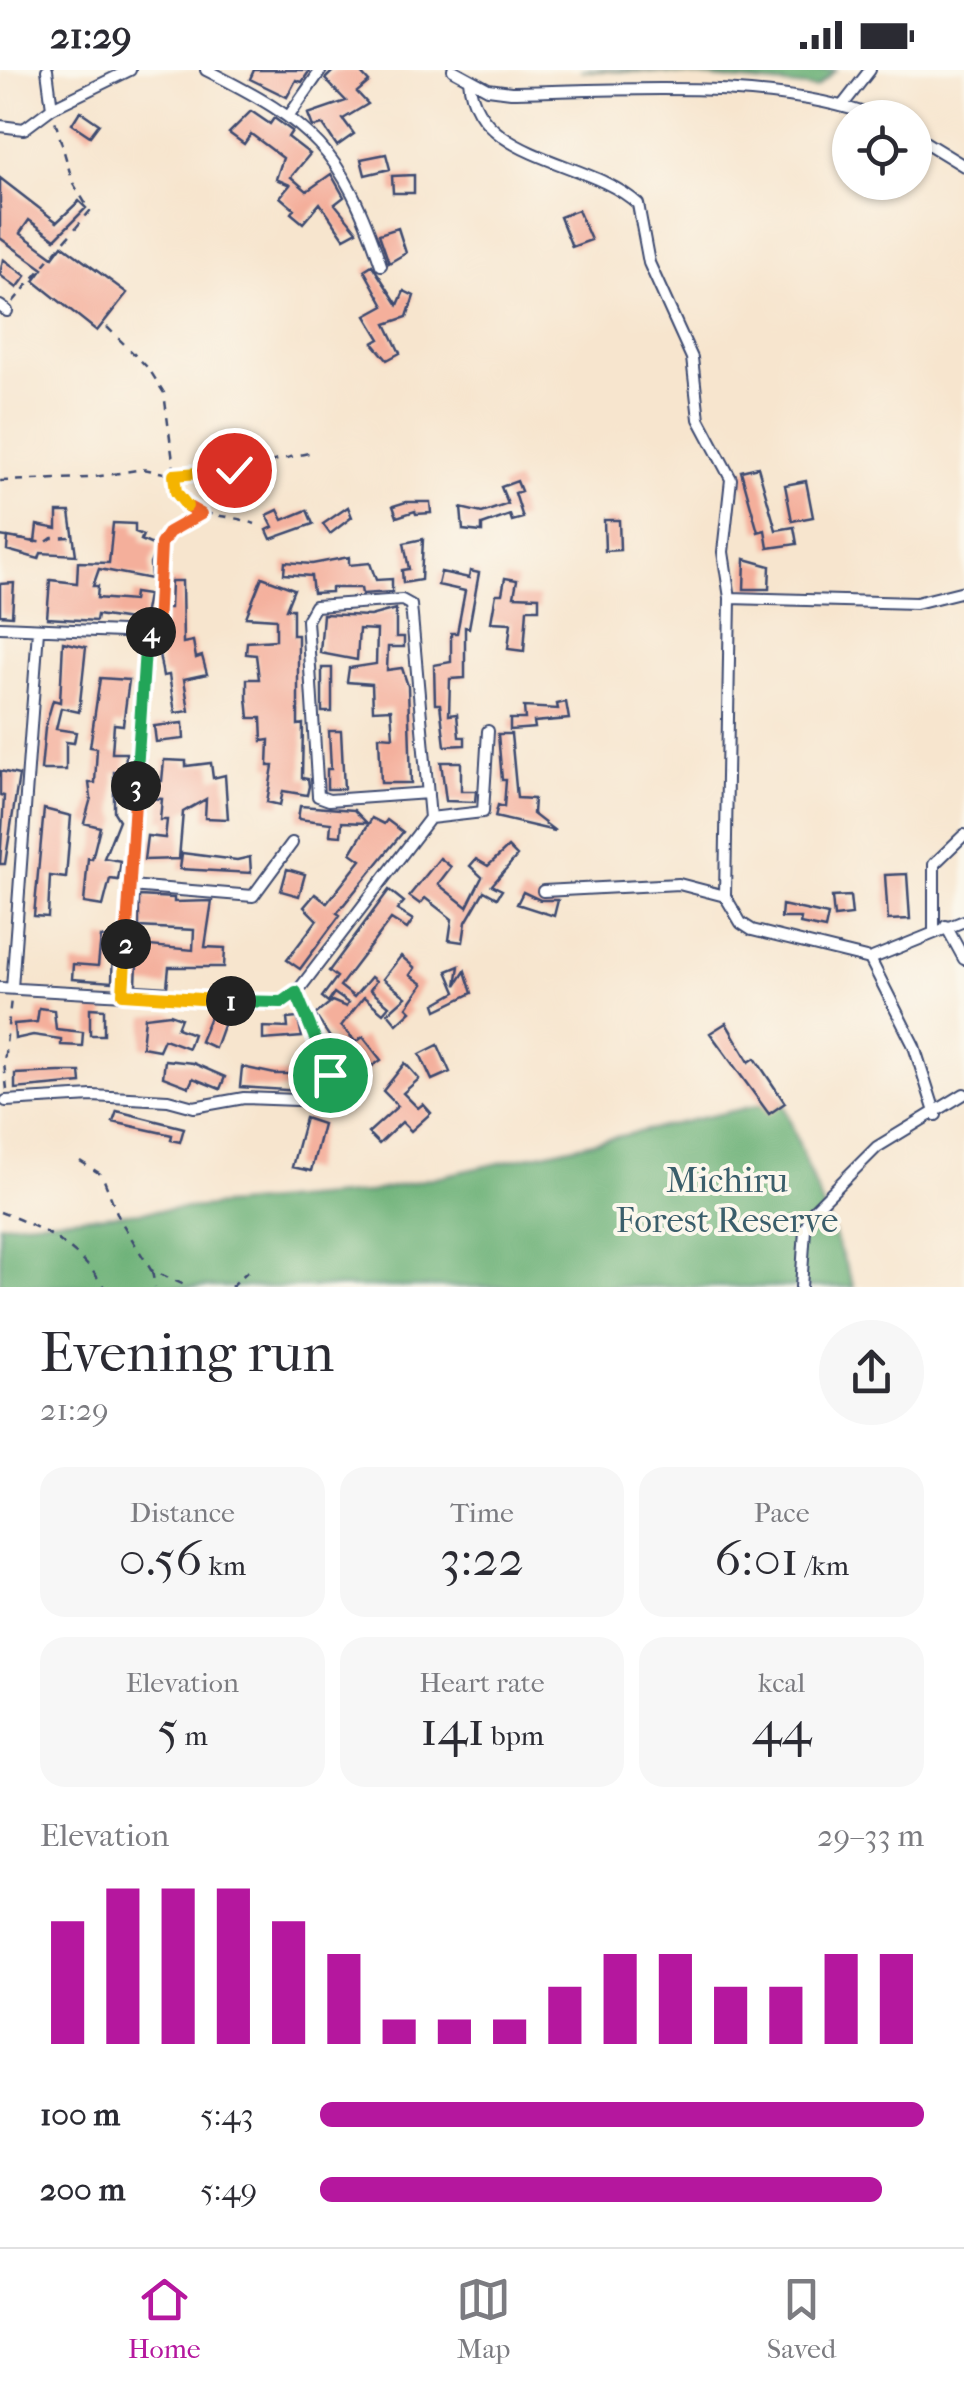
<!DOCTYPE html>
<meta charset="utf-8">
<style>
body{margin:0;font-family:"IM FELL French Canon",serif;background:#f7f7f7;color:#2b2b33;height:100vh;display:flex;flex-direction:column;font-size:38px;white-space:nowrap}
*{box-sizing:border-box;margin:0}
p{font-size:32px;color:#7c7c81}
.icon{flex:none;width:55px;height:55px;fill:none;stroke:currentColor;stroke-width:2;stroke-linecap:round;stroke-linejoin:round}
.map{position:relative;height:1217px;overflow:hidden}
.panel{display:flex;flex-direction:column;background:#fff;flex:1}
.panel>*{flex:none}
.fabs{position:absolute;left:832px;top:30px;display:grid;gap:20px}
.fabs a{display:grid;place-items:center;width:100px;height:100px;border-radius:50%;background:#fff;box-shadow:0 2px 8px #0004;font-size:50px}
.pin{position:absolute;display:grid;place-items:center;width:85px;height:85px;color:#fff;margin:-42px;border:5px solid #fff;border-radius:50%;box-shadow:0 2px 10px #0007}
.km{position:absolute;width:50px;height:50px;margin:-25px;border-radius:50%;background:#222;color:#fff;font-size:28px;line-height:50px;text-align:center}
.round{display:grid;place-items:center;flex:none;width:105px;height:105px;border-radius:52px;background:#f7f7f7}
.overview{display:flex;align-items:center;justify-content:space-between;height:170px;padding:0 40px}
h1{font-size:55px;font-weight:600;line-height:75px}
.stats{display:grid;grid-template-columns:repeat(3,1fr);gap:15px;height:170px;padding:10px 40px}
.stats div{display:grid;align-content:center;border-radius:25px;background:#f7f7f7;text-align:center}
.stats b{font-size:50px;font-weight:600}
.stats small{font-size:28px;font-weight:400}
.stats p{font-size:28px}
.chart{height:280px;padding:20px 40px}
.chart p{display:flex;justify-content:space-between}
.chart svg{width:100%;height:180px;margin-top:10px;stroke:#b5179e;stroke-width:6}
ul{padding:0 40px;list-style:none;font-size:32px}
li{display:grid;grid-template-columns:160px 120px 1fr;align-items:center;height:75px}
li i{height:25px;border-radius:12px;background:#b5179e}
.status{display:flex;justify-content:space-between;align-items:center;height:70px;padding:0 50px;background:#fff;direction:ltr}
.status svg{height:28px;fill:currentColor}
.menu{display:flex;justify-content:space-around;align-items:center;height:140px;border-top:2px solid #e1e1e2;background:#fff;font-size:28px;color:#7c7c81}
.menu a{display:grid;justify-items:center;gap:5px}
.menu .current{color:#b5179e}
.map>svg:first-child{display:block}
.forest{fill:#6ab076;stroke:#42706a;stroke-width:2.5}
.building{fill:#f4af9b}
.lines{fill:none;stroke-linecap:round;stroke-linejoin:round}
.minor-casing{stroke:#3c4a6f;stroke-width:14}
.path{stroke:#3c4a6f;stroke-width:2.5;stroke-dasharray:8 8;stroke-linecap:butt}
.minor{stroke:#fff;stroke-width:10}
.split-1-casing{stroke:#fff;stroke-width:20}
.split-2-casing{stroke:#fff;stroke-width:20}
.split-3-casing{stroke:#fff;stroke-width:20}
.split-4-casing{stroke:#fff;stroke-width:20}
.split-5-casing{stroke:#fff;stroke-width:20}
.split-6-casing{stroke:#fff;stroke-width:20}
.split-1{stroke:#22a559;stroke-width:12}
.split-2{stroke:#f5b400;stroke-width:12}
.split-3{stroke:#f0652b;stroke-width:12}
.split-4{stroke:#22a559;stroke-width:12}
.split-5{stroke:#f0652b;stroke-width:12}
.split-6{stroke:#f5b400;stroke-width:12}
.labels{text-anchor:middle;stroke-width:8;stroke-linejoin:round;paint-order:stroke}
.park-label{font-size:35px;fill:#3a5e6b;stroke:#fbf7ec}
</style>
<div class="status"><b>21:29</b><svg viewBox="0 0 49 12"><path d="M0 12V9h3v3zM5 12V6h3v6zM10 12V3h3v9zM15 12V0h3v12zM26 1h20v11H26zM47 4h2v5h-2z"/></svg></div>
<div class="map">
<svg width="964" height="1217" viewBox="0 0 964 1217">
<rect width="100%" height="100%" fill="#fbf7ec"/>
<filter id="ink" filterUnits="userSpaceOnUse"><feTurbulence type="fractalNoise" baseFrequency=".01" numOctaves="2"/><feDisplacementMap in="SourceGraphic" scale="20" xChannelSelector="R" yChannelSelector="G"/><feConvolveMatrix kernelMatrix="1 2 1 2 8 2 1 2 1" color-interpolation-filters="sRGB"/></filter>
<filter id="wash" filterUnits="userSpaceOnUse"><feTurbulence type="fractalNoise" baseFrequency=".0048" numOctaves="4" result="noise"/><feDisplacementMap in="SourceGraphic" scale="40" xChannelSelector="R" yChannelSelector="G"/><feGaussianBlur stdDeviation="2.25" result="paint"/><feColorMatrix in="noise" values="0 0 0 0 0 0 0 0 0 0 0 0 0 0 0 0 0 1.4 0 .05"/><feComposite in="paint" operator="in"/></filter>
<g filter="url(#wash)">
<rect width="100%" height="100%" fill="#f7e5ce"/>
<!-- forest -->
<path class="forest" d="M580 0H836L816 18 655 2Z
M782 1030 854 1217H0V1154L365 1123Z"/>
<g id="blocks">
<!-- building -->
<path class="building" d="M254 0H310L302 12 296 10 287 27 250 9Z
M334 0H358L369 12 357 22 368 34 343 49 354 64 337 76 323 55 313 57 308 44 346 31 325 9Z
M80 41 99 54 90 66 72 54Z
M251 41 270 54 274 48 292 61 288 67 310 84 291 107 307 121 331 104 344 127 335 134 357 161 344 168 320 133 303 153 291 143 294 139 280 127 290 115 276 109 283 88 251 64 244 74 229 63Z
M386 84 390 99 365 105 361 89Z
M414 105V123H393L392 106Z
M0 108 57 152 79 131 86 138 55 169 29 150 20 163 53 187 62 175 127 223 97 261 34 211 43 199 0 168Z
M578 140 591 170 572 177 560 147Z
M398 158 406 183 389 193 379 164Z
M3 189 26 206 17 218 0 205Z
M372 195 398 235 404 221 414 226 407 247 386 254 400 283 387 290 373 273 380 269 366 246 384 236 364 200Z
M758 397 776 460 794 457 797 474 768 478 765 460 758 462 741 401Z
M517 411 521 421 515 423 523 448 512 451 510 445 482 455V462L463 460 461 438 482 443 508 434 501 417Z
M806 411 813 447 792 451 785 415Z
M406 432H430L431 443 416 444 415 441 397 447 393 436Z
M348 437 352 447 330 464 323 454Z
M278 440 283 450 307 440 313 454 271 469 267 460 273 457 267 445Z
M57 442H70L76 485 41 483 39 489 7 480 8 467 35 472 37 455 57 459Z
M604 450H619L620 480 605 481Z
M113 453 135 454V462L143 465 141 470 157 477 150 494 151 509 99 499 93 516H98L97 528 133 531 134 523 148 525 143 552 97 545 96 551 47 548 50 510 77 513 78 492 109 493Z
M423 469 421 510 403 513 402 500 409 499 404 473Z
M349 487V495L370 493 376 510 392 509V522L362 524 361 518H331V522L313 523 311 506 284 504 285 492 312 494Z
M745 489 770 496 769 519H744Z
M470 501 479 503 469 558 465 557V608L450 609 449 645 457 644 459 667H465V675L445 676 440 634H435L434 595 451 592V563H457L465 521 438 515 441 502 469 508Z
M262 507 294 519 286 539H293V565H298V655L303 654 302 708 308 709 309 716 307 725 283 721 280 735 267 732 273 696H268L269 670 262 671 261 648H249L247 628V609H259L256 585 246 584 247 572 276 570V549L246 547Z
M505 508 517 510 514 526 539 527V539H527L524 581 508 579 511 553 491 552 496 524H502Z
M171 511H182L183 573 193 571 196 588 202 586 207 604 184 609 189 641 175 643 169 605 163 606 159 584V557H164L165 538H170Z
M14 513 12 546 0 545V514Z
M396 539V567H404V577H388L387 600 402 598 408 616 411 713H381L379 666 393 667 391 639 373 640 372 614 347 612 349 598 376 594 377 560 359 559 357 590 320 583 323 544 370 546Z
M63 572 86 577 79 642 61 638 56 659 76 662 74 673 66 672V700H41L45 658 53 630 60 632Z
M322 598H332V642H322Z
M100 608 129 610 123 655 114 654 112 683H126L125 703 114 702V742L119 750 104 788 121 791 118 810 110 809 103 836 84 833 88 788 92 789 100 757 84 753 91 728 89 713H95L97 678 90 677Z
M566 632 569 649 534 652 535 658 510 660V649H525L524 637 558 639 557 634Z
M183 653 184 669 156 672 154 656Z
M329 661H341L344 719H327V699H331Z
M498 664H511L517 728 534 729 533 744 555 761 495 747 498 735 504 737 506 710H502Z
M164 690 186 691V696L211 693 213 708 225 705 228 749 205 748 206 729 183 742 179 789 144 790 147 766 165 768 167 750H160L162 729 150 728 152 710 162 711Z
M441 692H461V721H476L475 732 446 731Z
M0 701 19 705 5 794H0L4 726 0 725Z
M300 736 354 740 367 753 342 752 341 766 330 765 331 753 298 749Z
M44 739 71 746 66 808 50 806 48 847 34 846Z
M372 748 384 754 387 750 403 762 337 843 340 845 300 899 287 890 317 850 304 837 315 824 327 833 361 790 351 783Z
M508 777 517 786 492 815 502 820 497 828 484 821 466 852 463 872 449 870 452 849 425 828 420 834 409 826 440 788 451 797 438 814 467 837 482 807 470 796 476 789 488 796Z
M182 783 237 790 250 787 251 803 180 799Z
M287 799 305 804 299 826 281 821Z
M907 804 910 849 888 850 885 805Z
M389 820 404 832 397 840 413 850 407 859 391 849 340 916 354 927 371 907 376 911 370 920 389 936 383 943 364 927 341 956 356 972 363 967 381 990 357 1007 361 1011 352 1020 336 997 348 985 331 969 315 945 332 931 346 937 348 933 334 923 328 932 322 927 337 907 329 901Z
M523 822 540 830H558L554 846 517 834Z
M139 826 174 828V832L212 831 205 877 225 878 224 897H169L167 917 136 915 138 871 150 872 149 876 193 880 194 860 139 857Z
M850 826 852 845 834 847 832 827Z
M782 835 828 845 825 859 800 854 801 848H781Z
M101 867 113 870 112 912 72 909 73 894 98 896Z
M401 886 415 898 410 905 423 914 407 937 411 941 397 954 388 943 406 927 383 909Z
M459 896 456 915 465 901 472 923 437 940 435 934 456 922 447 901Z
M39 938 54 940 56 959 83 962 82 976 61 975V969L33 965 15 969 14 954 37 952Z
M90 938 104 939V965H90Z
M170 944 181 948 177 958 193 964 188 978 164 969 159 980 142 977 145 947Z
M210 947 224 953 215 978 200 971Z
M298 948 302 967 263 970V957L288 958 287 949Z
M726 953 749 992 755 988 785 1033 769 1044 710 963Z
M438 975 450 1002 432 1010 420 984Z
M165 990 193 993 225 1007 220 1019 193 1008 189 1017 163 1007Z
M405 993 419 1009 403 1023 418 1038 423 1034 431 1043 411 1061 402 1052 379 1074 368 1063 398 1036 383 1021Z
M242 997 275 1004H318L317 1022 240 1017Z
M59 1002H80L81 1013 15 1019V1004Z
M117 1041 184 1058 180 1072 171 1070 172 1065 113 1052Z
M305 1048 323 1054 311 1101 292 1097Z"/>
</g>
</g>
<g filter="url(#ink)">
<use href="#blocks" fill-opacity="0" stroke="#3c4a6f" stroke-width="2.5"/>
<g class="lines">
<defs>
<path id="minor" d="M47 0 52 38
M206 0C314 54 342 80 381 195
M453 0 488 19 511 22C619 20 777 8 878 48
M469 10C476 92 589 88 638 134L649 193 692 288 699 349 731 409 723 482 730 528 725 826 741 853 752 860 870 889
M842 36 870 0
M289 46 321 0
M0 56 24 59 52 38 130 0
M915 66 964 96
M0 236 7 241
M730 528 916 533 964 521
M0 557 146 563 123 925
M430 748 483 742 488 661
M130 816 253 826 292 773
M543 821 679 814 725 826
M946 856 964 889
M934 861V794L964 765
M0 918 268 933 282 932 297 922 430 748 411 535 402 530 315 536 307 550 318 726 329 730 428 723
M12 918 38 560
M6 1031 92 1026 168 1030 194 1037 244 1028 325 1031 332 1026 334 1017 297 922
M936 1045 914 976 870 889 964 851
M801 1217 805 1160 813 1141 877 1077 964 1024"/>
</defs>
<!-- minor casing -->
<use href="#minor" class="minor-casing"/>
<!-- path -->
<path class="path" d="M13 232 90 141 73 113 54 47
M107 257 149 299 164 323 178 429C200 449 228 443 255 454
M0 411 89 408 143 399 174 405 234 400 313 382
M0 466 45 473 52 468 72 467
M155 561 161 474 169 463 200 445
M7 1020 4 993 11 929
M80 1091 102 1105 119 1148 151 1200 189 1217
M0 1142C44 1158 79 1178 104 1217
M152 1201 155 1217
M231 1217 248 1201"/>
<!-- minor -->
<use href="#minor" class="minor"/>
</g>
</g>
<g class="lines" filter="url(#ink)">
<defs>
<path id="split-1" d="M231 931 282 932 296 922 330 1005"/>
<path id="split-2" d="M126 874 123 924 231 931"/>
<path id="split-3" d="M126 874 136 716"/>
<path id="split-4" d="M136 716 146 564 151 562"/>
<path id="split-5" d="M151 562 157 558 161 474 169 462 201 444 187 436"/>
<path id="split-6" d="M187 436 176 422 174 405 234 400"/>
</defs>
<!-- split-1 casing -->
<use href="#split-1" class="split-1-casing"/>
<!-- split-2 casing -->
<use href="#split-2" class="split-2-casing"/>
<!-- split-3 casing -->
<use href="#split-3" class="split-3-casing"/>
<!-- split-4 casing -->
<use href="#split-4" class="split-4-casing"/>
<!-- split-5 casing -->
<use href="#split-5" class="split-5-casing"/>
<!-- split-6 casing -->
<use href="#split-6" class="split-6-casing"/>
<!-- split-1 -->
<use href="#split-1" class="split-1"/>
<!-- split-2 -->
<use href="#split-2" class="split-2"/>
<!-- split-3 -->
<use href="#split-3" class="split-3"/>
<!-- split-4 -->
<use href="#split-4" class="split-4"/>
<!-- split-5 -->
<use href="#split-5" class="split-5"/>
<!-- split-6 -->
<use href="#split-6" class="split-6"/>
</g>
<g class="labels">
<!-- park labels -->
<g class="park-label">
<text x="727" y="1122">Michiru<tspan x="727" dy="40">Forest Reserve</tspan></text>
</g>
</g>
</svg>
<div class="fabs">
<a><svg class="icon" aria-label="locate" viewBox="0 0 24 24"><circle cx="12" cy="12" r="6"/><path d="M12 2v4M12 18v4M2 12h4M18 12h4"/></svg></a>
</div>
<div class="pin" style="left:330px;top:1005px;background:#1e9e55"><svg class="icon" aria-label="arrive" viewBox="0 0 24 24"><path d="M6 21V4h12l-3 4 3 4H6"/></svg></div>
<div class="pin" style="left:234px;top:400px;background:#d93025"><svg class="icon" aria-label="check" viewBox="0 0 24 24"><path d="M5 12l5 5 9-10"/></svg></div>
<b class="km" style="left:231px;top:931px">1</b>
<b class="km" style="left:126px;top:874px">2</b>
<b class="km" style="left:136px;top:716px">3</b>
<b class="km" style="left:151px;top:562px">4</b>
</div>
<section class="panel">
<div class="overview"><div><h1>Evening run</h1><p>21:29</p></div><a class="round"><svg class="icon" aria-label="share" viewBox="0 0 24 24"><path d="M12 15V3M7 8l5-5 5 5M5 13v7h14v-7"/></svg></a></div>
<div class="stats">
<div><p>Distance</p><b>0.56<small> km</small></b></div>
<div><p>Time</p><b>3:22</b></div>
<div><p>Pace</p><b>6:01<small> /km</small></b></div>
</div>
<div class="stats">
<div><p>Elevation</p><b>5<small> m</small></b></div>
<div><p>Heart rate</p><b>141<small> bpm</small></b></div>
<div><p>kcal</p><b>44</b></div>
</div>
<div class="chart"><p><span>Elevation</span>29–33 m</p>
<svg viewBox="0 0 160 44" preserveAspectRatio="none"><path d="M5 44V14M15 44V6M25 44V6M35 44V6M45 44V14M55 44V22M65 44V38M75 44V38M85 44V38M95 44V30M105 44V22M115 44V22M125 44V30M135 44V30M145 44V22M155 44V22"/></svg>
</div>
<ul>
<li><b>100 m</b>5:43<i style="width:100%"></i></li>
<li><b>200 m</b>5:49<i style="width:93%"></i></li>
</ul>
</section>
<nav class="menu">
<a class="current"><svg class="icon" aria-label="home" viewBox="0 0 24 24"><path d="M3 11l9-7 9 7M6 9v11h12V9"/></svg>Home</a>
<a><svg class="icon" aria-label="map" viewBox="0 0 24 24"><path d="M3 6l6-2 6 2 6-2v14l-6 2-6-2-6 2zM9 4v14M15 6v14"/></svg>Map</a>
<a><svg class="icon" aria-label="saved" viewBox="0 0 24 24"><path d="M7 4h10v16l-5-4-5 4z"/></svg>Saved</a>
</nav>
